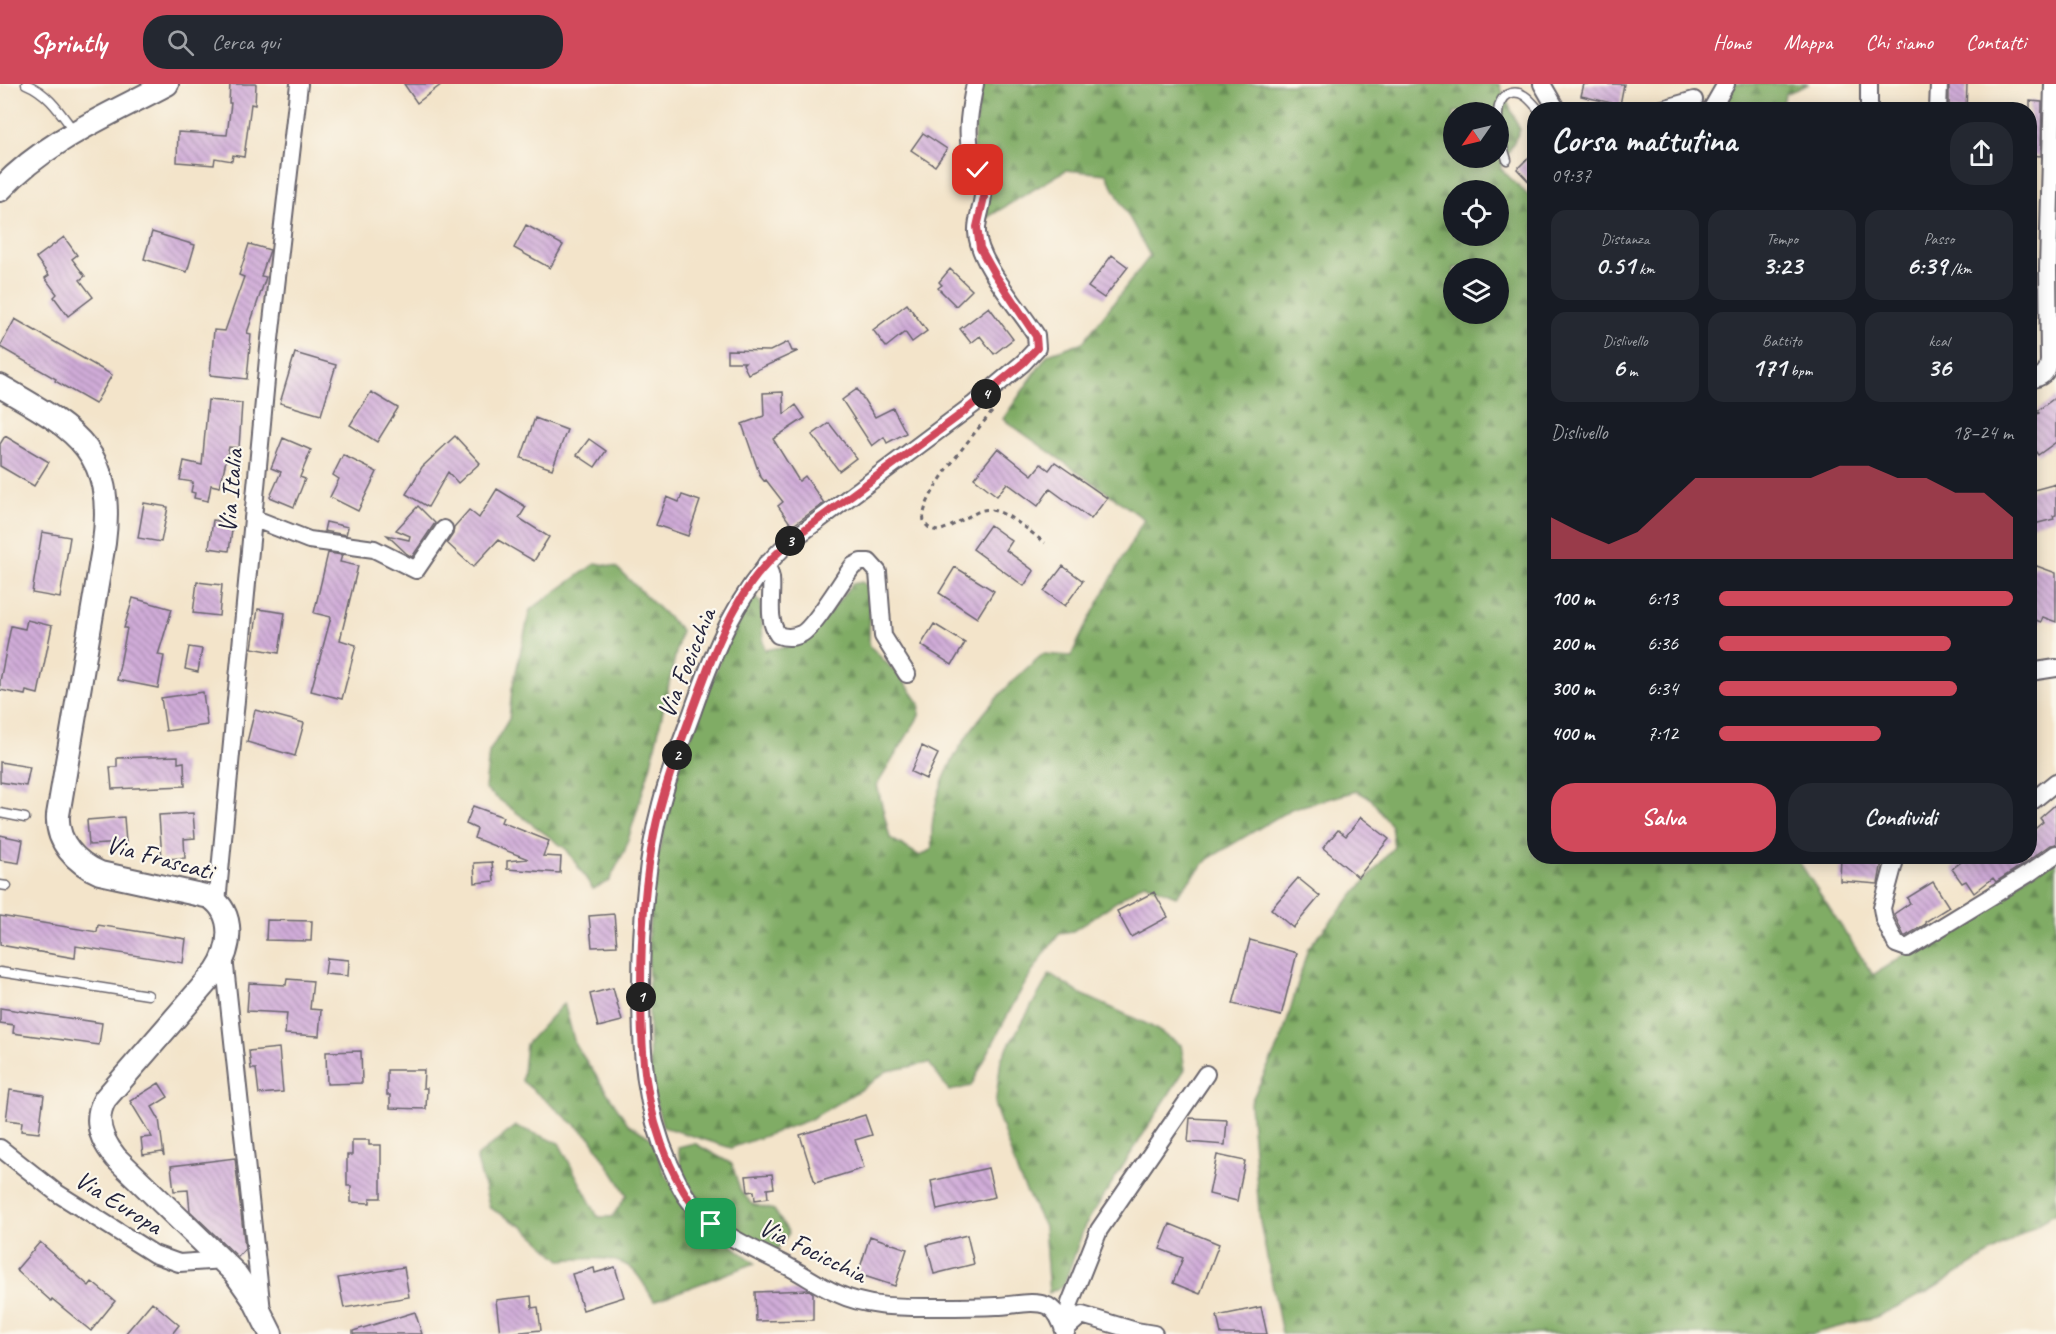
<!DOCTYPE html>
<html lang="it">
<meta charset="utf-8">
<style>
body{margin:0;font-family:Caveat,sans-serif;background:#242831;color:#f1f3f6;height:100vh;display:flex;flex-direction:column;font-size:22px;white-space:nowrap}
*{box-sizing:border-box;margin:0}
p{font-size:20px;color:#9ea1a6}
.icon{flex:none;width:33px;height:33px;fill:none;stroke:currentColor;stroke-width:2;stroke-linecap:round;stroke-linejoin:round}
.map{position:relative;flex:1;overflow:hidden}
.details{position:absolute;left:1527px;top:18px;width:510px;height:762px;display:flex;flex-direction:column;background:#171b24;border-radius:24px;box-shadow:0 3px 15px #0003}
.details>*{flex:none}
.needle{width:39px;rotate:236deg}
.controls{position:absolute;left:1443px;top:18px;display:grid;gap:12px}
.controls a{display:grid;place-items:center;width:66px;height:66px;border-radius:50%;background:#171b24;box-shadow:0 3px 15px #0003;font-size:30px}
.pin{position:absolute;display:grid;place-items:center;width:51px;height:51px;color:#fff;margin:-26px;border-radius:12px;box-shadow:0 3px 9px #0006}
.km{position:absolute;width:30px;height:30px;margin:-15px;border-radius:50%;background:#222;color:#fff;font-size:16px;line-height:30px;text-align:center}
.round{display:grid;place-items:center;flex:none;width:63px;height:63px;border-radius:24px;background:#242831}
.overview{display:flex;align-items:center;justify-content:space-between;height:102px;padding:0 24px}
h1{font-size:33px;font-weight:600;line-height:45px}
.figures{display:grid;grid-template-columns:repeat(3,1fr);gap:9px;height:102px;padding:6px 24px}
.figures div{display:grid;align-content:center;border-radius:15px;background:#242831;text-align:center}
.figures b{font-size:26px;font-weight:600}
.figures small{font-size:16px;font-weight:400}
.figures p{font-size:16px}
.chart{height:168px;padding:12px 24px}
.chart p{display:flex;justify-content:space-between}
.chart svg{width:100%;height:108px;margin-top:6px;fill:#d1495b;opacity:.7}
.action{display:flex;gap:12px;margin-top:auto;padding:12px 24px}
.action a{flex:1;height:69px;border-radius:24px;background:#d1495b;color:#fff;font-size:24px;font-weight:600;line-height:69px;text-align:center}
.action a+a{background:#242831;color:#f1f3f6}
ul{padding:0 24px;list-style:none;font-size:20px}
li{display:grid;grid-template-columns:96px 72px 1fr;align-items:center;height:45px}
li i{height:15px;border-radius:8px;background:#d1495b}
header{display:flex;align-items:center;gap:36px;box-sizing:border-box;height:84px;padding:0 30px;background:#d1495b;color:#fff}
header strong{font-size:28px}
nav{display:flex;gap:33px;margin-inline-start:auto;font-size:21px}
.search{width:420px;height:54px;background:#242831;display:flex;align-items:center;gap:15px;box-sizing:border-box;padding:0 21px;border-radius:24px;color:#9ea1a6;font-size:22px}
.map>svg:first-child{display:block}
.forest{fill:url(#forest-firs);stroke:#516750;stroke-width:1.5;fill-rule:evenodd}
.building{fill:url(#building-back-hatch)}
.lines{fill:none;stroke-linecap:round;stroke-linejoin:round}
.service-casing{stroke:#6b666d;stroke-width:11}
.minor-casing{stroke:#6b666d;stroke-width:20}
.secondary-casing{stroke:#6b666d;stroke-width:26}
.path{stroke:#6b666d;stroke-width:3;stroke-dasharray:4.5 4.5;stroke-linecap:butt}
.service{stroke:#fff;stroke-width:8}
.minor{stroke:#fff;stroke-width:16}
.secondary{stroke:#fff;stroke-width:22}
.route-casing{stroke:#fff;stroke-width:12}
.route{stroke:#d1495b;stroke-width:8}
.labels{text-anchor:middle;stroke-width:4.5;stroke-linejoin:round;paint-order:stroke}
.street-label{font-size:26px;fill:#22223b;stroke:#fbf7ec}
</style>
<header>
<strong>Sprintly</strong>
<div class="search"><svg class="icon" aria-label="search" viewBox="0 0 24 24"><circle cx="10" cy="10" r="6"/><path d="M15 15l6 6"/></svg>Cerca qui</div>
<nav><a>Home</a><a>Mappa</a><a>Chi siamo</a><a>Contatti</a></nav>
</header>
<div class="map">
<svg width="2056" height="1250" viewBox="0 0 2056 1250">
<defs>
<pattern id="forest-firs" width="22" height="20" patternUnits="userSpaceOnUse" patternTransform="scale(1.5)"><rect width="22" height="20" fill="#80ac65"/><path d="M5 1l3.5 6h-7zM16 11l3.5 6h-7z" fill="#688c54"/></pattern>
<pattern id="building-back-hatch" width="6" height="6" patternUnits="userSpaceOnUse" patternTransform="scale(1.5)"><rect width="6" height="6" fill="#d0acd8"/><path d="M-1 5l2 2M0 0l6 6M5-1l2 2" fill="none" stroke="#a88cb0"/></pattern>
</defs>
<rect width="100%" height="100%" fill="#fbf7ec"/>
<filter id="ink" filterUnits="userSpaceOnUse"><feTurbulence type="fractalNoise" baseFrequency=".0167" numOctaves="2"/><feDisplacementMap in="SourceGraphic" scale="12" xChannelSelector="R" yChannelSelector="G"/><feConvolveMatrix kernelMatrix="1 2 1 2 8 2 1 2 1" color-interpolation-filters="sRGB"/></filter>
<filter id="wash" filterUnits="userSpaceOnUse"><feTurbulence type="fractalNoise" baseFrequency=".008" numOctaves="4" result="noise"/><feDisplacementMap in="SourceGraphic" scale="24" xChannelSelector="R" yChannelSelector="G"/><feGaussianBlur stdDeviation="1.35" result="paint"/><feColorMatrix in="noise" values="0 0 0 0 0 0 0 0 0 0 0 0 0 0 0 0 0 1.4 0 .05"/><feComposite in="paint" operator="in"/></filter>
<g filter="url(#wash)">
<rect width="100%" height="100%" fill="#f3e4ca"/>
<!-- forest -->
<path class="forest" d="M981 0H1499L1520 46 1500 84 1534 117V772L1796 773 1873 891 2056 774V1129L1929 1207 1876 1233 1812 1250H1282L1260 1138 1250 1020 1283 951 1308 864 1394 763 1391 742 1371 715 1357 707 1291 725 1208 775 1176 812 1144 799 1073 847 1060 849C1023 894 998 951 971 1002L949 1007 929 979 887 987 863 1004 809 1036 731 1064 663 1043 650 999 648 855 654 789 678 686 725 562 754 513 761 519 763 558 765 566 793 561 814 549 852 500 862 498 870 504 869 561 904 597 920 620 919 632 877 701 890 754 920 772 932 765C926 688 987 617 1043 570L1071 572 1085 543 1144 435 1003 335 1048 270 1083 258 1150 172 1106 90 1066 86 983 136 973 62ZM1454 28H1498V74H1454ZM1454 106H1498V152H1454ZM1454 184H1498V230H1454Z
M1719 0H1809L1785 10 1782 25 1705 26Z
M596 479 616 483 681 546 651 680 625 766 609 797 593 805 567 766 485 705 489 668 509 635 512 605 530 526Z
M1050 890 1079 909 1149 941 1181 961 1185 985 1085 1141 1064 1201 1049 1209 1044 1143 1019 1093 995 1023 1001 975Z
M564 919 575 960 628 1040 651 1054 664 1088 691 1130 755 1179 654 1217C647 1206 639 1189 628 1182 609 1171 583 1175 561 1176L525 1144 490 1124 476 1073 516 1042 559 1059 598 1133H612L627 1111 591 1054 522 997 526 960Z
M694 1059 732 1080 740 1106 752 1120 774 1126 789 1149 775 1168 727 1145 699 1115 682 1091 678 1063Z"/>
<g id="blocks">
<!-- building -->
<path class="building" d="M230 0H256L255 21 251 20 244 73 233 71 232 77 215 74 214 81 177 78 178 48 227 51 231 19H229Z
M404 0H442L417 19Z
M1584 0H1624L1620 21 1581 12Z
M1949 0H1967L1966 26H1949Z
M2030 17 2042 18 2041 72 2030 71Z
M923 49 947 65 935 82 911 66Z
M1534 68V103L1517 85Z
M526 141 563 161 550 184 514 164Z
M152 148 195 161 187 188 144 175Z
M64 153 77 171 72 175 85 192 80 196 93 213 68 232 54 213 57 210 45 194 49 191 36 174Z
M249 160 270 166 261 192 266 193 247 249 251 250 247 295 210 291 214 246 225 247 244 193 239 191Z
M1112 171 1128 183 1104 214 1088 203Z
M950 185 972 206 956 222 938 204 942 201 939 198Z
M907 220 927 247 912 258 905 248 886 263 873 246Z
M989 223 1013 255 994 270 980 252 971 259 960 245Z
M15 235 112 291 95 320 55 297 56 295 0 263Z
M788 258 792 267H798L748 290 743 280 745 278H727V266L770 267Z
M295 269 336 281 321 331 280 319Z
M857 305 875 333 893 324 906 349 887 359 884 353 872 362 842 316Z
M371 308 398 324 377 358 350 341Z
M783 308 784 330 796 321 805 334 773 355 799 397 805 392 824 419 792 442 778 422 783 418 766 396 764 397 760 392 742 340 764 332 763 309Z
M2056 313V358L2038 371 2030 359V336L2039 329 2037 327Z
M208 316 242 319 239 364 229 363 220 403 211 401 208 417 194 414 195 409 191 408 193 398 180 396 184 377 202 381Z
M535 334 567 346 552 385 521 374Z
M829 339 856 374 839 387 812 351Z
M5 352 49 378 34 402 0 382V360Z
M455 352 480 379 458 399 448 388 428 423 406 410 422 383Z
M283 354 311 366 300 393 305 395 294 423 270 413 281 388 271 384Z
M589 355 606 367 595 383 577 371Z
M998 364 1032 391 1041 380 1049 386 1055 378 1107 414 1091 435 1050 405 1038 422 1007 399 997 412 974 394Z
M343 371 377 388 358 427 330 413 339 395 333 391Z
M2056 400V431L2053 432 2054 435 2030 441V407Z
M497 405 526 423 519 434 549 453 534 477 498 456 473 483 447 459 453 450 454 443 469 426 479 434Z
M682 411 700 417 688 452 656 441 667 413 679 418Z
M144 419 168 423 161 458 138 454Z
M418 422 435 439 412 473 406 469 387 451 409 456 410 452 396 446Z
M213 436 233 439 229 467 209 464Z
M326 438 348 443 346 451 324 447Z
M990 441 1012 457 1006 466 1034 487 1024 502 973 465Z
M42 448 70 453 60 514 32 509Z
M328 469 342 471 340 478 358 482 340 556 356 561 342 615 311 607 331 533 314 529Z
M2034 481 2056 489V538L2043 533 2041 538 2030 534V493Z
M1063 482 1083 497 1065 522 1044 507Z
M955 483 994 507 977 534 939 509Z
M197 498 222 501 219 532 193 529Z
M133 514 172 525 158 571 164 572 158 604 117 596 127 544H124Z
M258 525 285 529 279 569 252 564Z
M27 536 52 542 38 610 26 607 25 611 0 606V597L11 542 25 545Z
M934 540 965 559 952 581 921 561Z
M189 563 202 565 198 588 185 585Z
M203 608 207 641 166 647 161 614Z
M255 626 304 639 295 672 247 658Z
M922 662 938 670 926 695 911 688Z
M178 672V679L184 678 185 702 112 705 110 683H117V674Z
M0 678 30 683 26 702 0 698Z
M2056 720V760L2050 761 2022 781 1996 798 1993 794 1974 809 1966 797 1962 799 1952 785 1969 772H2030V749L2043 738 2040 734Z
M473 722 503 733 501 738 549 757 543 772 561 773 560 789 507 785V777L528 775 474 754 477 745 466 740Z
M193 729 195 754 184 755 185 774 162 775 159 731Z
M124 733 126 759 89 761 87 736Z
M1361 733 1389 755 1358 793 1323 764 1338 746 1346 752Z
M0 751 23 756 19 779 0 776Z
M1841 772H1883L1878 800 1840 797Z
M492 778 494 797 475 799 474 779Z
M1298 794 1320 812 1293 844 1271 825Z
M1933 798 1949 823 1925 838 1926 840 1906 852H1904L1894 830 1910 819 1907 814Z
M1154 808 1168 833 1131 853 1117 827Z
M614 830 617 862 592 863 589 832Z
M0 832 97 848 98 841 186 855 183 879 76 862 75 874 0 861Z
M267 836 312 837 311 857 266 856Z
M1250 856 1297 869 1281 932 1233 920Z
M327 874 349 876 348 892 325 890Z
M287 895 313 897 310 925 321 926 319 952 285 950 287 929 247 927 249 899 286 901Z
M613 904 622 937 598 943 590 910Z
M0 924 102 939 99 961 13 949 14 941 0 939Z
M279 964 283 1008 259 1010 256 985H251L249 967Z
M361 967 362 999 327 1000 326 968Z
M387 986H424L423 1004H427L426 1025 390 1024V1011H387Z
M159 999 168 1013 152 1023 159 1035 164 1072 162 1068 143 1071 141 1054 152 1053 130 1017Z
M10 1006 44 1011 39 1049 21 1047 22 1038 6 1036Z
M865 1031 872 1051 855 1056 864 1084 815 1099 800 1051Z
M1190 1034 1227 1036 1225 1061 1188 1058Z
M352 1056H369V1061H381V1114H370V1119L351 1118V1102H347V1071H352Z
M1217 1071 1245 1077 1237 1117 1209 1110Z
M235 1074 245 1165 238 1173 190 1127 188 1106 174 1107 171 1082Z
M988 1084 995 1113 937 1126 931 1097Z
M772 1090 774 1104 767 1105 768 1114 755 1116 754 1107 748 1108 746 1092Z
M1170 1140 1219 1160 1200 1210 1173 1199 1183 1174 1160 1165Z
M967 1151 974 1180 934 1190 927 1161Z
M870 1152 907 1165 895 1202 858 1190Z
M40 1158 89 1202 92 1198 115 1217 91 1247 52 1215 51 1217 16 1186Z
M404 1183 409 1213 344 1224 338 1194Z
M615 1183 624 1213 583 1226 572 1190 594 1184 595 1189Z
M809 1206 813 1209V1236L756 1237 755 1208Z
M531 1212 532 1224 538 1223 541 1246 500 1250 496 1216Z
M152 1218 179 1241 172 1250H125Z
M1261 1223 1267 1250H1221L1217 1232Z
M415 1228 422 1250H353V1247Z"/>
</g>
</g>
<g filter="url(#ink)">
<use href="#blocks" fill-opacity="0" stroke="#6b666d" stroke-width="1.5"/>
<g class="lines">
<defs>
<path id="service" d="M26 0C48 9 60 28 74 47
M1507 76C1502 61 1489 19 1508 10 1522 4 1531 17 1539 26
M0 729 25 734
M0 801 7 802
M0 888 148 911"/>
<path id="minor" d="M975 0C970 24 965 49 972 73 975 84 981 92 983 103 985 119 976 133 977 148 978 179 1020 225 1036 251L1037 264 1023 279 974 320 788 459C738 505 714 566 692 629 681 659 669 689 661 720 645 780 641 842 641 905 641 968 644 1022 670 1081 675 1091 679 1102 686 1112 711 1150 752 1163 791 1184 806 1192 820 1202 836 1209 868 1224 900 1223 935 1223 956 1223 976 1223 997 1222 1012 1222 1033 1215 1048 1222 1058 1228 1062 1239 1065 1250
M1542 0 1557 26
M1659 26 1694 16
M1711 26 1726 0
M1869 26V0
M1938 26 1939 0
M2030 295C2041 295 2048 289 2049 277L2048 184 2053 0
M253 434 309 456 374 465 416 486 444 445
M766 480C768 484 770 489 771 494 773 513 766 534 778 551 786 554 793 554 801 550 814 544 842 496 853 482L861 478H869L878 488 883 552 907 590
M2030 588 2056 584
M2030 719 2056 698
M1896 772 1882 824 1884 835 1896 860 1907 864 2028 790 2056 770
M217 819 269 264 299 0
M224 873 262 1227
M0 1064 57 1109 154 1170 179 1179 224 1176
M1067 1244 1082 1231 1136 1247 1154 1250
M1066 1249 1070 1219 1099 1146 1206 990"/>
<path id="secondary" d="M0 106C45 57 109 31 167 0
M0 302C72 344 116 364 104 459L58 731C56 758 76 779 100 789L210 813C236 830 231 865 216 887L105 1015C93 1036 101 1056 116 1074L235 1189 254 1216 271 1250"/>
</defs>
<!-- service casing -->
<use href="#service" class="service-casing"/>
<!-- minor casing -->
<use href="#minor" class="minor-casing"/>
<!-- secondary casing -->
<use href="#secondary" class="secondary-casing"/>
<!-- path -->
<path class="path" d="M992 328C977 346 918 415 924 437 926 443 931 446 938 447 953 443 965 433 980 427 999 419 1030 448 1045 459"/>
<!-- service -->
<use href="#service" class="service"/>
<!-- minor -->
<use href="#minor" class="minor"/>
<!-- secondary -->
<use href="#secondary" class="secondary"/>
</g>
</g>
<g class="lines" filter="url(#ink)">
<defs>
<path id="route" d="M711 1140C692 1124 681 1104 670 1081 644 1022 641 968 641 904 641 852 644 801 654 750 662 710 676 672 690 633 706 590 721 544 747 505 761 483 780 466 800 449L960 331 1023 279 1037 264 1036 252 994 189 980 164 977 143 984 113 982 97 978 86"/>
</defs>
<!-- route casing -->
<use href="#route" class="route-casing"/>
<!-- route -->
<use href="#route" class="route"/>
</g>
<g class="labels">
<!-- street labels -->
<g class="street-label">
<text transform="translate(230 407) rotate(-85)" y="9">Via Italia</text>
<text transform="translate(686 579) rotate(-68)" y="9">Via Focicchia</text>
<text transform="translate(160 773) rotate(15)" y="9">Via Frascati</text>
<text transform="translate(119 1118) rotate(32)" y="9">Via Europa</text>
<text transform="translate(813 1166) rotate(26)" y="9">Via Focicchia</text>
</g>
</g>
</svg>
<div class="controls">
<a><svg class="needle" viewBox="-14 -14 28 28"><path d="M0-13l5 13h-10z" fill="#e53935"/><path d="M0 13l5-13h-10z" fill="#9ea1a6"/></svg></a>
<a><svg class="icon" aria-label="locate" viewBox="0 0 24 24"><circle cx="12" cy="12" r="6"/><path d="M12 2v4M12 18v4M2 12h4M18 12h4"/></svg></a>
<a><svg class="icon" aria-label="layers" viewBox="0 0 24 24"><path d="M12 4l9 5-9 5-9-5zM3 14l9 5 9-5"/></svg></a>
</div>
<div class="pin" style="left:711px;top:1140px;background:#1e9e55"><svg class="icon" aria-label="arrive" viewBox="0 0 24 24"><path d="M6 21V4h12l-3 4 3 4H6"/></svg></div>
<div class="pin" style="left:978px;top:86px;background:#d93025"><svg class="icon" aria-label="check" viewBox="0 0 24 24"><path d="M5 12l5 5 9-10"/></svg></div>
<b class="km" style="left:641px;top:913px">1</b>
<b class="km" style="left:677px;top:671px">2</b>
<b class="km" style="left:790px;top:457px">3</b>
<b class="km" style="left:986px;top:310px">4</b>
<section class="details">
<div class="overview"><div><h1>Corsa mattutina</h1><p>09:37</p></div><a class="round"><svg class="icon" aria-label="share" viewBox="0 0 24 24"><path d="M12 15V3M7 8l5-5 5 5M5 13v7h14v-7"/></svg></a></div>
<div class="figures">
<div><p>Distanza</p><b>0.51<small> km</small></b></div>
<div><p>Tempo</p><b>3:23</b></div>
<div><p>Passo</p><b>6:39<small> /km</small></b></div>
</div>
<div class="figures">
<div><p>Dislivello</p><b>6<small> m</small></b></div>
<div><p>Battito</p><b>171<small> bpm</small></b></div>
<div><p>kcal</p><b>36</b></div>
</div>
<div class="chart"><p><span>Dislivello</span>18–24 m</p>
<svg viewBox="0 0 160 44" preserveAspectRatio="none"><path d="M0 44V27L10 33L20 38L30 33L40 22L50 11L60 11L70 11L80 11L90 11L100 6L110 6L120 11L130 11L140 17L150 17L160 27V44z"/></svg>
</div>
<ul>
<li><b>100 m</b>6:13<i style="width:100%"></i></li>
<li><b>200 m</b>6:36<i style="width:79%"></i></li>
<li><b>300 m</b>6:34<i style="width:81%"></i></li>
<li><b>400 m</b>7:12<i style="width:55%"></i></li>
</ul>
<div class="action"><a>Salva</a><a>Condividi</a></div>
</section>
</div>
